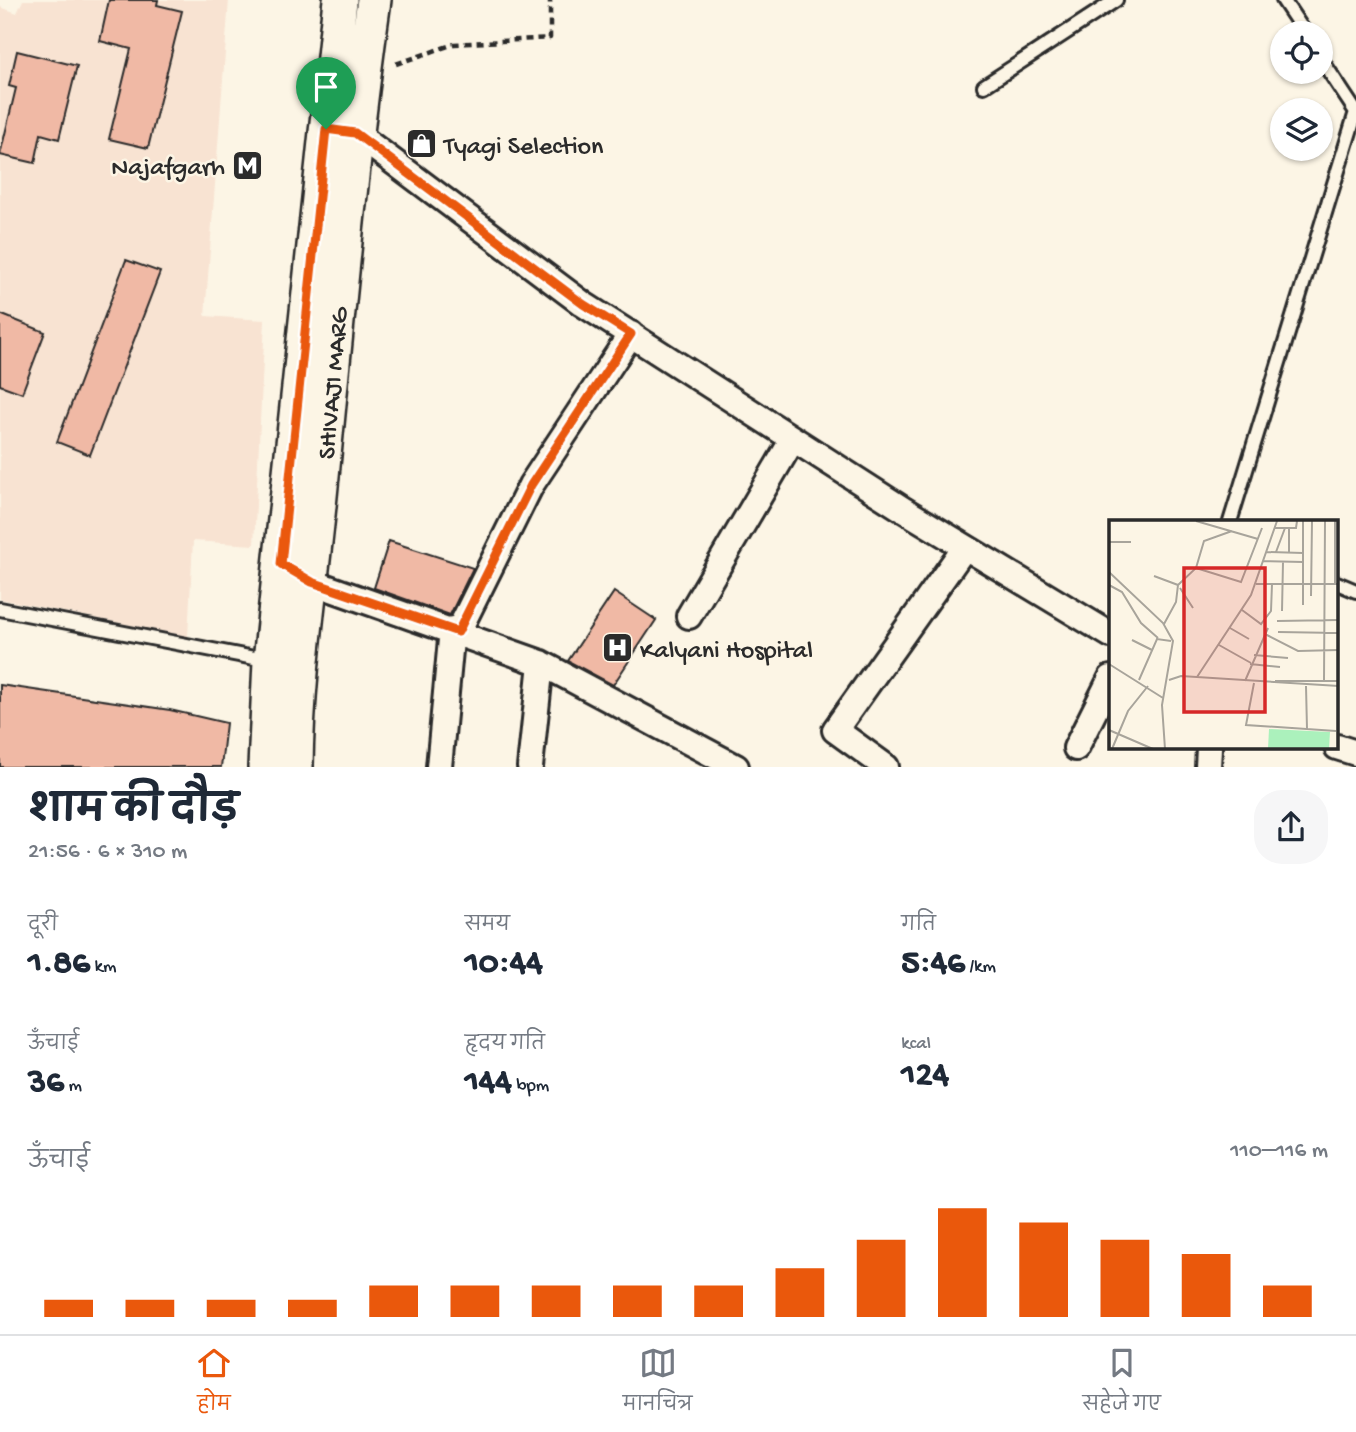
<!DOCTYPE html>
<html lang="hi">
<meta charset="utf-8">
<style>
body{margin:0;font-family:"Gochi Hand","Playpen Sans Deva",sans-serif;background:#f6f6f7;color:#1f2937;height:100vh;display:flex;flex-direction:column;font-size:26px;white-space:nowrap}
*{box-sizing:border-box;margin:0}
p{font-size:23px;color:#747a83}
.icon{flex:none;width:38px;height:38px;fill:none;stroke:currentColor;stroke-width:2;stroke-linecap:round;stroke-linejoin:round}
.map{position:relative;height:767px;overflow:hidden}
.drawer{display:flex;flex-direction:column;background:#fff;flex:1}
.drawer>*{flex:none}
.controls{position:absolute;left:1270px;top:21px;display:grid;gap:14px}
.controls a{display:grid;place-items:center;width:63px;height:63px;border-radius:50%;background:#fff;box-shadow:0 2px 5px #0004;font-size:35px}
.pin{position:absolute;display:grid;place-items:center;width:60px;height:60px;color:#fff;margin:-72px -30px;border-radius:50% 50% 50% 0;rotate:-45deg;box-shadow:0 0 7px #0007}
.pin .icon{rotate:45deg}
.round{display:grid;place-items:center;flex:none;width:74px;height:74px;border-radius:28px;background:#f6f6f7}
.summary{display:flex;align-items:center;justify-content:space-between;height:119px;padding:0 28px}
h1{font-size:38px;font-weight:700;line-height:52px}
.figures{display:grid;grid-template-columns:repeat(3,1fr);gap:10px;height:119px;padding:7px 28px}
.figures div{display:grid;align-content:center}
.figures b{font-size:35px;font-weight:700}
.figures small{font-size:19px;font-weight:400}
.figures p{font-size:19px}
.chart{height:196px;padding:14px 28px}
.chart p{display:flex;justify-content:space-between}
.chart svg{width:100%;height:126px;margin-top:7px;stroke:#ea580c;stroke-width:6}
.tabs{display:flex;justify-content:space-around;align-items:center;height:98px;border-top:2px solid #e0e1e3;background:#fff;font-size:19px;color:#747a83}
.tabs a{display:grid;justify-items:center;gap:4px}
.tabs .active{color:#ea580c}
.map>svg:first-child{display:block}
.built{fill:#f8e3d2}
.building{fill:#f0b9a5;stroke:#2b2b2b;stroke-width:2}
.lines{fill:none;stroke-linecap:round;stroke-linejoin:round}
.lane-casing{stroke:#2b2b2b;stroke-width:18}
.street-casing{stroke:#2b2b2b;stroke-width:30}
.secondary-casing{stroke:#2b2b2b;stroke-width:38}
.path{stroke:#2b2b2b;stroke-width:4.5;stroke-dasharray:7 5;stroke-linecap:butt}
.lane{stroke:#fcf5e5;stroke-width:12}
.street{stroke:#fcf5e5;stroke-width:24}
.secondary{stroke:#fcf5e5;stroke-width:33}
.route-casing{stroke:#fff;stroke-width:14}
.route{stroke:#ea580c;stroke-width:9}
.labels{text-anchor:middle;stroke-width:5;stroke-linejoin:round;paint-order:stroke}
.poi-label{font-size:26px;fill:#2b2b2b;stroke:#fcf5e5;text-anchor:start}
.street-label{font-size:26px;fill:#2b2b2b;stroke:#fcf5e5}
.inset-road{fill:none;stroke:#a8a49b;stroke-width:2}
.view{fill:#d62828;fill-opacity:0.15;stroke:#d62828;stroke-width:3.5}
.inset-edge{fill:none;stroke:#2b2b2b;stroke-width:3.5}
</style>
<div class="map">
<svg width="1356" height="767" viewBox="0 0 1356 767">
<rect width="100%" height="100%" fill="#fcf5e5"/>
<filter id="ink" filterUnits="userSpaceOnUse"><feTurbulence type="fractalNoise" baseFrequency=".0143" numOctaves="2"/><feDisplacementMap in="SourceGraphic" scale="14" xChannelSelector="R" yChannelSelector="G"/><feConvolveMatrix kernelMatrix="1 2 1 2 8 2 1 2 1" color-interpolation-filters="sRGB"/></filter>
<g filter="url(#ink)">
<!-- built -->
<path class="built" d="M23 0H229L205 316 265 320 254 545 193 541 188 637 0 599V7L17 13Z"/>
<!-- building -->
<path class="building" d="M109 0H158L157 5 182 11 148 148 109 139 131 49 100 41Z
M17 51 77 66 59 139 41 134 35 163 0 155 16 88 9 86Z
M126 260 160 272 90 455 57 442Z
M0 314 45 332 22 393 0 385Z
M389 541 473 568 450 615 374 588Z
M614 592 656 620 613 685 568 661Z
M0 685 170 710 226 723 221 767H0Z"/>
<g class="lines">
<defs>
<path id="lane" d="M1283 0 1305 33
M1321 59 1356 112
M984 86 1116 0
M1230 522 1356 112
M1337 583 1356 591
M0 609 270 661"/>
<path id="street" d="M344 131 355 133 583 304 904 510 1111 635
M296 573 312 582 541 663 736 767
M689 616 793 439
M458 632 531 485 631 334
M1337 747 1356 753
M1076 748 1111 678
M439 767 452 629
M530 767 541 663
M886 767 835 730 965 547
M1208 767 1209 748"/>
<path id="secondary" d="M265 767 270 661 340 0
M296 767C297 673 312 580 321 486 337 324 351 162 374 0"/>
</defs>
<!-- lane casing -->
<use href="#lane" class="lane-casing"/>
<!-- street casing -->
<use href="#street" class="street-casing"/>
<!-- secondary casing -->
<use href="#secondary" class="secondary-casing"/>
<!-- path -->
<path class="path" d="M396 64 454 44 550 38V0"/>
<!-- lane -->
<use href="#lane" class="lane"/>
<!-- street -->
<use href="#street" class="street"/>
<!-- secondary -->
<use href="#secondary" class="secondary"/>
</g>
</g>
<g class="lines" filter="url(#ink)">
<defs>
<path id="route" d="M326 129 355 133 583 304 631 334 531 485 458 632 312 582 281 564Z"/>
</defs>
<!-- route casing -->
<use href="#route" class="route-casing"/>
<!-- route -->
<use href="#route" class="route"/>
</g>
<!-- icons -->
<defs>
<symbol id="shop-square" viewBox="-11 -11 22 22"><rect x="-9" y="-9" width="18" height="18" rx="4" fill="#2b2b2b" stroke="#fcf5e5"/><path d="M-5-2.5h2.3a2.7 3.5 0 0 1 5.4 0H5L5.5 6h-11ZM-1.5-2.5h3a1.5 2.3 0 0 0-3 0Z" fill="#fff"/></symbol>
<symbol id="metro-square" viewBox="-11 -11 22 22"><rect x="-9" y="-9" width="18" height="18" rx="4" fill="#2b2b2b" stroke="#fcf5e5"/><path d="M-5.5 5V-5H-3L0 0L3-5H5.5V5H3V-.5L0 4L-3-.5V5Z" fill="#fff"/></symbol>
<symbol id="hospital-square" viewBox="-11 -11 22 22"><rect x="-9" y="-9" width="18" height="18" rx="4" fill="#2b2b2b" stroke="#fcf5e5"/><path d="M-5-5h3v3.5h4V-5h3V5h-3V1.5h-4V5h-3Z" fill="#fff"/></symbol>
</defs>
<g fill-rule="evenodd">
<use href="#shop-square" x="404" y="126" width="35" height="35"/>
<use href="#metro-square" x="230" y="148" width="35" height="35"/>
<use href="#hospital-square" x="600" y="630" width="35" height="35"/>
</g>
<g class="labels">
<!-- poi labels -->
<g class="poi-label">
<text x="444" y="153">Tyagi Selection</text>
<text x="225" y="174" text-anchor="end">Najafgarh</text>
<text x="640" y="657">Kalyani Hospital</text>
</g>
<!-- street labels -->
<g class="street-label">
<text transform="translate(331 383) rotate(-85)" y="9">SHIVAJI MARG</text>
</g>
</g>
<!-- overview -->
<g transform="translate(1109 520)">
<rect width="229" height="229" fill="#fcf5e5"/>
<path d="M160 209 221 212 220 229H159Z" fill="#abf1bc"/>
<path class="inset-road" d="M87 1 149 19M166 8H187L188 1M180 9V32M0 22H22M157 32 194 33M167 32 176 8M154 41 194 42M87 48 132 62 153 8M0 52 54 103 64 121 53 185 56 229M45 56 69 65M147 64H230M226 64V1M0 65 13 72 32 103 49 118M71 68 84 88M202 76 203 1M194 85V1M133 90 152 104 162 91 163 64M173 91 174 42M168 101 230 100M55 104 67 82 69 65 87 48 95 21 123 11M121 108 140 119M169 112 230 113M156 114 189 131 230 130M23 120 43 130M110 125 142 143M145 135 179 138M0 144 54 178M141 144 171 147M88 157 142 75 168 1M30 160 48 119 62 121M60 160 72 156 230 166M136 161 159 108M166 161H230M215 161 216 1M145 163 137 205 227 211M197 166 198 209M0 210 44 229M3 229 19 191 39 166"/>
<path class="view" d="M75 48H156V192H75Z"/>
<rect width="229" height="229" class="inset-edge"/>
</g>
</svg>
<div class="controls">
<a><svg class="icon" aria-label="locate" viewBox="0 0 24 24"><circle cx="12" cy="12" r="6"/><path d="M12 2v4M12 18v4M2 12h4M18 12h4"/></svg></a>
<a><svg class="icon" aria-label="layers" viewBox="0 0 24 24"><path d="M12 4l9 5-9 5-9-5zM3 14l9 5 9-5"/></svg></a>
</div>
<div class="pin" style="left:326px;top:129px;background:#1e9e55"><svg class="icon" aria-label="arrive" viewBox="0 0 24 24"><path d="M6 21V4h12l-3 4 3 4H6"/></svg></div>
</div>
<section class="drawer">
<div class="summary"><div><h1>शाम की दौड़</h1><p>21:56 · 6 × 310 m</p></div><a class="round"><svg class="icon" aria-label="share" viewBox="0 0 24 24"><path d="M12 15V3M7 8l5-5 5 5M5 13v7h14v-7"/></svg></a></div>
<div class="figures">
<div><p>दूरी</p><b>1.86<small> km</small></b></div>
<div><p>समय</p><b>10:44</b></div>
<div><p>गति</p><b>5:46<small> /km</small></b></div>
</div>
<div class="figures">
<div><p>ऊँचाई</p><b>36<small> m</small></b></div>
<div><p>हृदय गति</p><b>144<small> bpm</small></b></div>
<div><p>kcal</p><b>124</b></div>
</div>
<div class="chart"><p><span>ऊँचाई</span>110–116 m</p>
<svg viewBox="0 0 160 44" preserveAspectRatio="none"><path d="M5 44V38M15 44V38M25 44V38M35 44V38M45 44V33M55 44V33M65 44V33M75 44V33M85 44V33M95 44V27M105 44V17M115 44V6M125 44V11M135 44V17M145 44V22M155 44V33"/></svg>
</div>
</section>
<nav class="tabs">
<a class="active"><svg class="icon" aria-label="home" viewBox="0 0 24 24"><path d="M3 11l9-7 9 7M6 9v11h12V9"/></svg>होम</a>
<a><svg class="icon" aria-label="map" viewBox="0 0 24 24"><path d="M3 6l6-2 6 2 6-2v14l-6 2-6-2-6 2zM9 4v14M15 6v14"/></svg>मानचित्र</a>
<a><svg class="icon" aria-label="saved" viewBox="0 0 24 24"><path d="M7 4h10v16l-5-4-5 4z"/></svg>सहेजे गए</a>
</nav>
